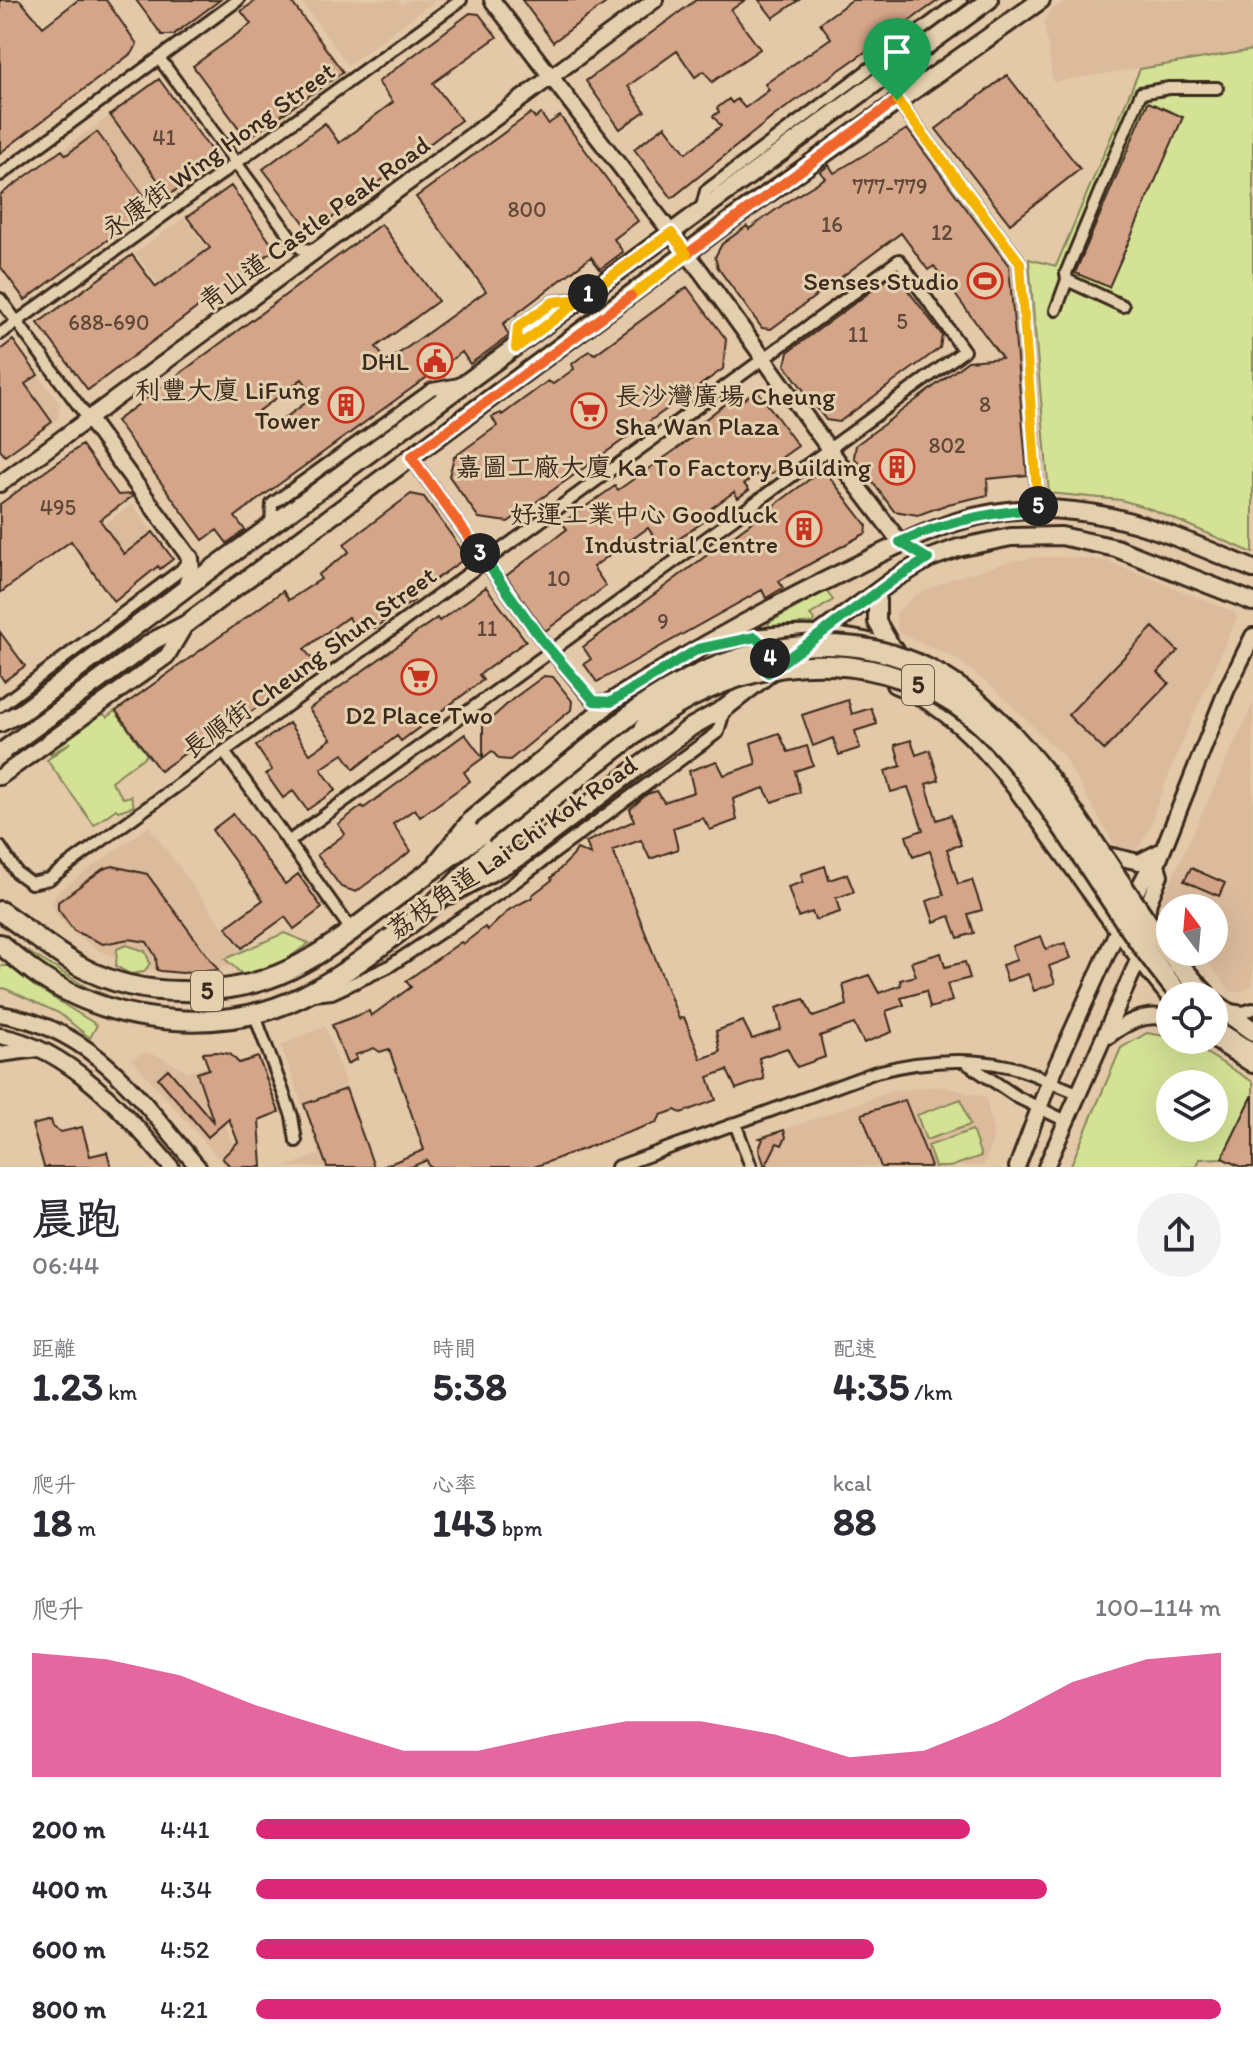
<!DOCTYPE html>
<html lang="zh-TW">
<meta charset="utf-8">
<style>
body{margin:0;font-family:Itim,"LXGW WenKai TC",sans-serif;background:#f2f2f3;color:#2b2b33;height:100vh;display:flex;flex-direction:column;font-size:30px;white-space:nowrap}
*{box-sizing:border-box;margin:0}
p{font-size:26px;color:#7c7c81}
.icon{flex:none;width:44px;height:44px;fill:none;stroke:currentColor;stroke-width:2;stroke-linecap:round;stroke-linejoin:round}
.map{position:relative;height:1167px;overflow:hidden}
.side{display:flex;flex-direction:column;background:#fff;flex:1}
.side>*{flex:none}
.needle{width:52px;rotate:344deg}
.controls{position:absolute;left:1156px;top:894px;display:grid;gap:16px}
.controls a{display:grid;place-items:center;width:72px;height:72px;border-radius:50%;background:#fff;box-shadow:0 8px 32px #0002;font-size:40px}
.pin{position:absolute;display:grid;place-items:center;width:68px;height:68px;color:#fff;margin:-82px -34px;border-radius:50% 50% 50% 0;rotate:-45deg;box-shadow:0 0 8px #0007}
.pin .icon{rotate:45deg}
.km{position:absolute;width:40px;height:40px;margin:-20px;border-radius:50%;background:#222;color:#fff;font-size:22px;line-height:40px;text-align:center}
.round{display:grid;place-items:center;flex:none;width:84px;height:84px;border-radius:42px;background:#f2f2f3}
.summary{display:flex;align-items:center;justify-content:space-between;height:136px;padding:0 32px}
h1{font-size:44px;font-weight:700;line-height:60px}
.figures{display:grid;grid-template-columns:repeat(3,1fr);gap:12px;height:136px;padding:8px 32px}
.figures div{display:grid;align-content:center}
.figures b{font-size:40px;font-weight:700}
.figures small{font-size:22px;font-weight:400}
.figures p{font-size:22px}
.chart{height:224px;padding:16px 32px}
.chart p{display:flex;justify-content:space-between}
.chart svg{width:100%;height:144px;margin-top:8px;fill:#db2777;opacity:.7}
ul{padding:0 32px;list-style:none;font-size:26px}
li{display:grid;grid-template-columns:128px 96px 1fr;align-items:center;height:60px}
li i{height:20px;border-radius:10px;background:#db2777}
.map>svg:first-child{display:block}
.built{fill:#dbbb9c}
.green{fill:#d4e296;stroke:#88865a;stroke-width:2;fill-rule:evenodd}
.building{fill:#d4a589;stroke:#3b2a1e;stroke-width:2;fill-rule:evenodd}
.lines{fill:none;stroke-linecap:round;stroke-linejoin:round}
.street-casing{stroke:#3b2a1e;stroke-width:16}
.secondary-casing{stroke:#3b2a1e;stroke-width:20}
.primary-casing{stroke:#3b2a1e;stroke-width:22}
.highway-casing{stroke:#3b2a1e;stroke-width:24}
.street{stroke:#e4cfae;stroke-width:10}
.secondary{stroke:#e4cfae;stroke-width:14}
.primary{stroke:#e4cfae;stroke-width:16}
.highway{stroke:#e4cfae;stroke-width:18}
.primary-bridge-casing{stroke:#3b2a1e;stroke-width:22;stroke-linecap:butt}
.highway-bridge-casing{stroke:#3b2a1e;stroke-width:24;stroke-linecap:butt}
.primary-bridge{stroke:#e4cfae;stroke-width:16}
.highway-bridge{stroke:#e4cfae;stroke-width:18}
.split-1-casing{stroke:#fff;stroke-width:16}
.split-2-casing{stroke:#fff;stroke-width:16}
.split-3-casing{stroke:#fff;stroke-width:16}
.split-4-casing{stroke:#fff;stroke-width:16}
.split-5-casing{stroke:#fff;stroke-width:16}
.split-6-casing{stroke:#fff;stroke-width:16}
.split-1{stroke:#f0652b;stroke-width:10}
.split-2{stroke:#f5b400;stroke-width:10}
.split-3{stroke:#f0652b;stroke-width:10}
.split-4{stroke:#22a559;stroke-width:10}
.split-5{stroke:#22a559;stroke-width:10}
.split-6{stroke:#f5b400;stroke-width:10}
.labels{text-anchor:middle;stroke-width:6;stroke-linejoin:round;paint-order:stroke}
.number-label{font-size:22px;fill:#614939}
.shield{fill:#e4cfae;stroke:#6e5c49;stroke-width:2}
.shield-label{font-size:24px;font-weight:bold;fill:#3b2a1e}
.street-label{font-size:26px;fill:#3b2a1e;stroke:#e4cfae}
.poi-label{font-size:26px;fill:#3b2a1e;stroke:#e4cfae;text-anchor:end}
</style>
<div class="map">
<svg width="1253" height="1167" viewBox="0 0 1253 1167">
<rect width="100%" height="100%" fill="#e3c9a8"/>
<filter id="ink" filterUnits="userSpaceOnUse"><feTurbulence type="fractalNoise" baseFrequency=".0125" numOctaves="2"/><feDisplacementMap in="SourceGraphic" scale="16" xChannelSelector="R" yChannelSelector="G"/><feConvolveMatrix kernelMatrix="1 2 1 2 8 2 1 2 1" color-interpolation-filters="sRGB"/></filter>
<g filter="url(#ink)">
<!-- built -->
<path class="built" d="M300 0H398L402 5 409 0H436L348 65Z
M1069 0H1253V50L1053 82 1044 22 1050 10Z
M110 115 169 195 121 230 62 150Z
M184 217 232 283 184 319 135 253Z
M38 375 60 404 58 418 25 441 0 402Z
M132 504 173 559 144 580 103 525Z
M1036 557H1068L1108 561 1234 612 1237 618 1187 730 1156 807 1151 826 1138 849 1116 848 1064 757 994 688 955 658 898 632 896 613 915 595 953 578 1012 561Z
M1253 703V985L1242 991 1231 992 1200 952H1214V908H1170V914L1161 902Z
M149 826 249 962 199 972 148 969 100 951 72 932 57 916 53 903 55 894Z
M325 1026 375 1167H286L320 1154 281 1045Z
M145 1052 160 1057 189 1072 205 1067 241 1167H226L132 1059Z
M940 1086 986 1097 994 1135 984 1166 765 1167 759 1145 766 1136 893 1091Z"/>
<!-- green -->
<path class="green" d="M1253 50V553L1151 509 1121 500 1049 493 1029 259 1056 266 1140 69Z
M826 591 833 600 810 615 815 620 813 623 770 627 768 623Z
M98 710 107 717 115 711 147 755 111 781 123 798 131 796 134 806 118 811 116 809 94 825 47 760 71 742 51 754 43 737 79 711Z
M284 933 309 943 272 970 243 975 225 959Z
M126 945 145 951 150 963 144 972 130 974 116 966 117 949Z
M27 951 88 988 134 1006 104 1002 22 957Z
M0 966H9L34 986 97 1025 90 1038 59 1013 4 988 0 989Z
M1147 1033 1170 1037V1040H1185L1253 1082V1095L1222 1158 1200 1159 1196 1167H1070L1121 1048ZM1170 1084H1214V1128H1170Z
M961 1099 970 1125 926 1140 917 1115Z
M972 1130 981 1156 950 1167H935L928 1146Z"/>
<!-- building -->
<path class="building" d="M0 0H20L43 27 78 0H106L137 44 133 52 0 153Z
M136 0H220L173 35H162Z
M257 0H290L343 72 247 139 193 66 251 24 241 11Z
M522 0H610L553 42Z
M696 0H745L731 10 760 49 712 82 704 71 695 77 677 51 628 86 645 111 620 129 586 81Z
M759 0H799L773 18Z
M852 0H939L774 116 672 198 634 149 665 126 686 153 721 126 713 116 719 112 717 108 729 99 732 103 737 99 745 108 769 90 765 84 831 38 820 23Z
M470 13 479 14 497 37 433 83 461 120 312 233 263 169 325 123 339 143 393 102 378 82Z
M1007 75 1080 169 1010 224 936 129Z
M159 79 218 160 169 195 110 115Z
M1148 102 1183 117 1109 287 1075 273Z
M531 113 535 118 541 114 548 124 560 116 638 221 614 239 623 252 600 269 591 257 503 324 509 336 470 364 462 352 256 501 235 517 245 530 227 543 217 530 203 540 116 421 381 224 438 301 376 347 387 362 486 291 416 197ZM302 379 315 396 271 428 259 411Z
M907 129 1009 266 1027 475 987 479 988 495 948 504 918 515 894 511 854 457 856 445 968 361 1002 358 934 266 928 270 901 233 771 329 762 328 718 268 715 257 722 244 747 226 749 229 788 201 825 178 820 172 829 165 834 173Z
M97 132 151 205 120 228 121 230 25 300 0 266V195L62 150 66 155Z
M231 186 275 249 88 390 38 323 132 255 156 287 210 248 187 217Z
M889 278 900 280 942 335 940 348 839 422 826 420 785 365 788 352Z
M687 287 726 339 723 369 508 522 479 518 449 476 454 457 497 426 492 417 501 413 502 415 548 381 553 384 574 369 572 364 589 351 595 354Z
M13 340 38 375 25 384 52 422 5 456 0 450V350Z
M757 390 798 446 777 461 781 467 769 475 764 469 744 484 749 490 738 498 734 492 702 515 706 520 663 550 648 528 593 567 606 586 545 631 506 576 567 529 562 523 615 486 618 490 671 453 694 436 690 431 733 398 737 404Z
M82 445 118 495 131 494 133 496 100 520 124 554 153 532 173 559 160 569 158 566 114 602 71 541 0 593V504Z
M818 473 828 475 867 526 866 533 779 581 783 588 766 598 762 590 597 682 584 664 591 659 583 647Z
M411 494 424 497 467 557 411 597 414 601 404 607 401 604 382 618 384 621 375 628 373 625 361 634 348 617 304 649 316 664 214 739 211 735 160 771 116 711 283 591 289 600 321 579 318 575 349 552 344 544Z
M486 587 526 641 479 675 483 680 401 741 397 736 354 769 343 754 321 769 336 790 307 810 293 791 283 798 266 774 272 770 256 746 289 723 310 754 331 739 309 709 437 618 439 621Z
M1153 627 1178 651 1158 672 1169 683 1104 750 1068 715Z
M0 632 25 666 4 681 0 675Z
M544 676 553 677 572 701 571 710 510 760 499 759 492 751 483 758V726L514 698Z
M848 700 852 714 871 708 877 724 855 731 860 748 839 755 833 738 813 746 802 715Z
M779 733 788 752 807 746 813 765 795 771 800 792 772 802 764 788 733 799 737 820 710 830 703 818 673 828 678 849 650 859 641 840 613 850 679 1019 684 1017 701 1059 720 1052 716 1031 743 1021 752 1039 781 1029 776 1008 804 999 813 1017 847 1005 843 984 869 975 879 993 901 985 900 980 916 976 911 962 941 953 945 967 965 962 970 978 947 984 952 1001 930 1008 926 991 901 998 904 1005 886 1011 892 1032 864 1043 854 1024 834 1031 820 1036 825 1057 797 1067 787 1048 759 1058 764 1079 736 1089 727 1070 708 1077 716 1100 681 1113 675 1110 667 1113 661 1115 657 1122 534 1167H429L427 1160 411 1167H382L424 1150 389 1049 380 1052 374 1048 355 1055 357 1059 347 1064 332 1025 369 1011 371 1016 411 987 406 981 461 942 463 944 485 927 488 930 510 909 533 897 532 895 552 880 551 878 573 856 577 849 591 855 586 842 634 821 630 809 647 794 657 791 664 802 694 792 689 771 717 761 724 775 756 764 751 743Z
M465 734 483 758 464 772 470 781 420 817 415 809 393 824 411 851 356 892 341 887 317 855 345 834 338 824 362 806 364 808Z
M911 740 916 755 930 750 939 780 926 784 932 804 937 820 951 815 961 845 947 849 958 884 972 880 982 910 968 914 974 933 958 938 950 916 934 922 927 901 944 895 930 851 913 857 906 836 923 830 908 787 891 792 885 771 901 766 895 745Z
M233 814 285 884 298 874 322 908 294 929 285 917 242 948 226 927 263 900 212 830Z
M113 866 147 874 218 970 182 973 161 971 157 970 156 957 147 942 129 939 103 944 74 931 58 909V902L103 869Z
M825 866 829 880 847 874 854 892 836 898 840 912 815 920 812 912 798 917 788 887 803 882 801 874Z
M1191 868 1225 883 1219 896 1184 881Z
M1041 936 1046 949 1065 943 1071 958 1049 966 1055 983 1034 991 1028 974 1007 981 1002 965 1017 960 1012 946Z
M217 1052 230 1054 239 1063 258 1057 279 1112 259 1120 262 1167H231L222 1158 238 1142 229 1119 208 1137 158 1078 168 1069 214 1123 197 1073 209 1069 203 1053Z
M346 1089 374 1167H327L304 1104Z
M1253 1095V1167H1241L1222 1158Z
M905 1100 926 1153 931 1167H881L862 1114Z
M51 1120 53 1127 61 1132 82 1127 90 1156 107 1152 111 1167H44L32 1125Z
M784 1130 786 1137 782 1145 777 1143 765 1167 759 1149 763 1139 760 1138Z"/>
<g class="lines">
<defs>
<path id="street" d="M159 58 295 243 302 249 317 250
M897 100 1020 263 1038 509
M0 175 238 0
M701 210 706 191 961 0
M1067 280 1123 306
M0 299 87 417
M1056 310 1067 280 1066 273 1141 93 1169 88H1217
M0 334 461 0
M516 346 518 327 553 302 575 299
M411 457 541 639 589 697 594 701 609 702
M271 526 272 504 432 389 459 384
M0 706 181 570 190 558
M224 752 352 931
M0 847 17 873 31 883 49 879 899 260 964 351 288 842
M314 995 332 993 388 967 501 892 718 732 725 708
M1230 1010 1243 1012 1253 1009
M254 1013 292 1116 296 1141
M968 1064 1017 1097 1066 1121
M735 1123 751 1167
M617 1167 876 1072C919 1061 963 1057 1007 1066 1031 1071 1055 1085 1078 1093"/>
<path id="secondary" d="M492 0 702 273 829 449 900 542
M87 417 190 558
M0 484 655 0
M711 645C771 631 837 628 896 649
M894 685C965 712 1011 782 1053 841 1092 894 1128 948 1170 998
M0 777 167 656 186 624
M1108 855 1139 862 1163 850
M1129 906 1148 870 1157 865
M0 1014C95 1028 140 1100 198 1167
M0 1036C70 1048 127 1115 171 1167
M1108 1036C1126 1022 1147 1011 1170 1019
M1214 1040 1253 1065
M0 1054 38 1049
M1017 1167 1049 1082 1120 925
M1046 1167 1139 958 1149 902 1160 875 1157 865 1227 689 1253 636"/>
<path id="primary" d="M186 588 191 573 190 558
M877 593V622L892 648
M755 637 763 644 770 659
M82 693 153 641 186 624 728 222 1041 0
M0 723 22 712 206 573 989 0
M438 861 472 819 611 702 634 687C700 647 767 609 837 575 918 535 979 500 1074 511 1136 517 1196 545 1253 569
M449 895 518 858 691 727 725 708 818 635 896 578 928 559 958 548 1011 537 1061 536 1116 548 1253 602"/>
<path id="highway" d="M0 911C27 929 52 951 81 967 111 983 147 991 181 991 270 994 317 958 384 906 417 881 449 857 482 833
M0 944C15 957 31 971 48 981 122 1026 225 1035 303 996 348 974 413 923 450 889 464 875 478 860 493 847 541 804 594 766 645 726
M1214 1003 1253 1031
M1214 1029 1253 1054"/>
</defs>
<!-- street casing -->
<use href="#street" class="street-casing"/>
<!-- secondary casing -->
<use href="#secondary" class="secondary-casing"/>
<!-- primary casing -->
<use href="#primary" class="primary-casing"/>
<!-- highway casing -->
<use href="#highway" class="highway-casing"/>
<!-- street -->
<use href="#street" class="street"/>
<!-- secondary -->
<use href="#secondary" class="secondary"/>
<!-- primary -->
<use href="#primary" class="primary"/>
<!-- highway -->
<use href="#highway" class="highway"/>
<defs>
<path id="primary-bridge" d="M4 750 82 693"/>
<path id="highway-bridge" d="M645 726C700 686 762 662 831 665 880 667 932 685 971 716 1008 746 1036 788 1063 828 1101 884 1137 944 1181 996
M482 833 634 712C690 672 750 647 819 645 1022 640 1088 874 1207 996"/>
</defs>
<!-- primary-bridge casing -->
<use href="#primary-bridge" class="primary-bridge-casing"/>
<!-- highway-bridge casing -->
<use href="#highway-bridge" class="highway-bridge-casing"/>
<!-- primary-bridge -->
<use href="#primary-bridge" class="primary-bridge"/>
<!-- highway-bridge -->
<use href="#highway-bridge" class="highway-bridge"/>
</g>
</g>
<g class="lines" filter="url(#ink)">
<defs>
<path id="split-1" d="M588 294 671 233 687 254 897 100"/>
<path id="split-2" d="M588 294C564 312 540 330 516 348L518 327 553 302 581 299 671 233 687 254 631 296"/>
<path id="split-3" d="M480 553 411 457 631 296"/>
<path id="split-4" d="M480 553 541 639 594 701 611 702 698 649 755 637 763 644 770 658"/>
<path id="split-5" d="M770 658 768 673 896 578 928 559 900 542C945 522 989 512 1038 509V506"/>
<path id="split-6" d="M897 100 1020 263 1038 506"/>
</defs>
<!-- split-1 casing -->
<use href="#split-1" class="split-1-casing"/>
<!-- split-2 casing -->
<use href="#split-2" class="split-2-casing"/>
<!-- split-3 casing -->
<use href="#split-3" class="split-3-casing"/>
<!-- split-4 casing -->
<use href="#split-4" class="split-4-casing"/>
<!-- split-5 casing -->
<use href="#split-5" class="split-5-casing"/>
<!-- split-6 casing -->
<use href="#split-6" class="split-6-casing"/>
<!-- split-1 -->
<use href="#split-1" class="split-1"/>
<!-- split-2 -->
<use href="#split-2" class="split-2"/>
<!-- split-3 -->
<use href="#split-3" class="split-3"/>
<!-- split-4 -->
<use href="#split-4" class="split-4"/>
<!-- split-5 -->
<use href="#split-5" class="split-5"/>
<!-- split-6 -->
<use href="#split-6" class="split-6"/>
</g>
<!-- icons -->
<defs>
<symbol id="stadium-ring" viewBox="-11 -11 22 22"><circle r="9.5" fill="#e4cfae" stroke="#c8321e" stroke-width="1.5"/><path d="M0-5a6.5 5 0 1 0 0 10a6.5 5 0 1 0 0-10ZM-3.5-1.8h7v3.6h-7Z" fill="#c8321e"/></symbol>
<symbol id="civic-ring" viewBox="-11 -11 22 22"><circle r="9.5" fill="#e4cfae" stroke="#c8321e" stroke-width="1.5"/><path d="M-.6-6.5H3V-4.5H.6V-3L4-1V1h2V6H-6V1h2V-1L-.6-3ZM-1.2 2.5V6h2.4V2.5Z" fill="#c8321e"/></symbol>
<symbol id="building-ring" viewBox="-11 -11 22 22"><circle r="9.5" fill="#e4cfae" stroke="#c8321e" stroke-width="1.5"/><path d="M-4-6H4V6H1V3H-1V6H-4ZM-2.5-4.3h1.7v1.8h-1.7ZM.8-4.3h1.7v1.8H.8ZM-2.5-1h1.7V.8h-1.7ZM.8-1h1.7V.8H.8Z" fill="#c8321e"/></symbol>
<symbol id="supermarket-ring" viewBox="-11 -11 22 22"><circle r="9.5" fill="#e4cfae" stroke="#c8321e" stroke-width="1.5"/><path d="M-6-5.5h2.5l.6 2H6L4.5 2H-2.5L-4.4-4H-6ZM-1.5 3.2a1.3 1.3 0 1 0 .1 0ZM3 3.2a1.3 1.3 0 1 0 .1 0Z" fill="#c8321e"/></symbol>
</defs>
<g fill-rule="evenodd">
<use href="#stadium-ring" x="965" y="261" width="40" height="40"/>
<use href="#civic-ring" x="415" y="341" width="40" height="40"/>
<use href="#building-ring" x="326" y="385" width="40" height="40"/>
<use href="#supermarket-ring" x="569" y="391" width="40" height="40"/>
<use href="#building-ring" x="877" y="447" width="40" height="40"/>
<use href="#building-ring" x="784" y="509" width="40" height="40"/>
<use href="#supermarket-ring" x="399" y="657" width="40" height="40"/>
</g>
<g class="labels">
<!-- number labels -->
<g class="number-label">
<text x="164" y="145">41</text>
<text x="890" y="194">777-779</text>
<text x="527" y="217">800</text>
<text x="832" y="232">16</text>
<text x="942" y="240">12</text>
<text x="902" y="329">5</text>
<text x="109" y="330">688-690</text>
<text x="858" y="342">11</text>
<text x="985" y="412">8</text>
<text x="947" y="453">802</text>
<text x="58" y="515">495</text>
<text x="559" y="586">10</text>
<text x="663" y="629">9</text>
<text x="487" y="636">11</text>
</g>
<!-- shield labels -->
<g class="shield">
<rect x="902" y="665" width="32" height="40" rx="6"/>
<rect x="191" y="971" width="32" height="40" rx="6"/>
</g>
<g class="shield-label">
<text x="918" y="693">5</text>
<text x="207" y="999">5</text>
</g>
<!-- street labels -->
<g class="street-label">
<text transform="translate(218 150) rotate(-36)" y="9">永康街 Wing Hong Street</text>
<text transform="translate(314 223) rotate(-36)" y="9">青山道 Castle Peak Road</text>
<text transform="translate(309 662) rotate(-36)" y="9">長順街 Cheung Shun Street</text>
<text transform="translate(512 847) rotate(-35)" y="9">荔枝角道 Lai Chi Kok Road</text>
</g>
<!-- poi labels -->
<g class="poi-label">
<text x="959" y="290">Senses Studio</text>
<text x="409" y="370">DHL</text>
<text x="320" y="399">利豐大廈 LiFung<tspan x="320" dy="30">Tower</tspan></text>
<text x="615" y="405" text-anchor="start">長沙灣廣場 Cheung<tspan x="615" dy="30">Sha Wan Plaza</tspan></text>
<text x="871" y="476">嘉圖工廠大廈 Ka To Factory Building</text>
<text x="778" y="523">好運工業中心 Goodluck<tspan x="778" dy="30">Industrial Centre</tspan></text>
<text x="419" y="724" text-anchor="middle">D2 Place Two</text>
</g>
</g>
</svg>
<div class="controls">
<a><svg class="needle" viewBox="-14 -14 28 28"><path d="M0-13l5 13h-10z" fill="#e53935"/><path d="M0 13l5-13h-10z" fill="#7c7c81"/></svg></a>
<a><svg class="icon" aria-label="locate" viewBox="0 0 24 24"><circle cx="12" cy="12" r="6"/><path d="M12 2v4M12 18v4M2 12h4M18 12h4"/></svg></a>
<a><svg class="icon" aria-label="layers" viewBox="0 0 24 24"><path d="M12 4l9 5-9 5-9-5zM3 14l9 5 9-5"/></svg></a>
</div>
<div class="pin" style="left:897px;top:100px;background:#1e9e55"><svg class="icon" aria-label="arrive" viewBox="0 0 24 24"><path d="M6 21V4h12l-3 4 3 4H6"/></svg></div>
<b class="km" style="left:588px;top:294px">1</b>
<b class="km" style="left:480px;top:553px">3</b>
<b class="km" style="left:770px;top:658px">4</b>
<b class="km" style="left:1038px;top:506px">5</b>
</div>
<section class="side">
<div class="summary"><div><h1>晨跑</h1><p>06:44</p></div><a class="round"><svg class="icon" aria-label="share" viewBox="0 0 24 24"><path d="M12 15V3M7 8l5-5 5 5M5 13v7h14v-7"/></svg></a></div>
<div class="figures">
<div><p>距離</p><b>1.23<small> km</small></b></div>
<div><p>時間</p><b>5:38</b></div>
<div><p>配速</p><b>4:35<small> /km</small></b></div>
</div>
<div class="figures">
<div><p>爬升</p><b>18<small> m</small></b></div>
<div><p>心率</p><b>143<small> bpm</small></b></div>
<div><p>kcal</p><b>88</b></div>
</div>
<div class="chart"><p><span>爬升</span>100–114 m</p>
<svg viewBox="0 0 160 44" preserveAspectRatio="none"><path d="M0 44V6L10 8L20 13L30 22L40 29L50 36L60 36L70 31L80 27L90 27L100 31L110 38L120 36L130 27L140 15L150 8L160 6V44z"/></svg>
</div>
<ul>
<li><b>200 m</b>4:41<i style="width:74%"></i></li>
<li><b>400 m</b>4:34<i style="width:82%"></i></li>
<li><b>600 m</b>4:52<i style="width:64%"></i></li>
<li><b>800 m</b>4:21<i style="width:100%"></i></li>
</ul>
</section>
